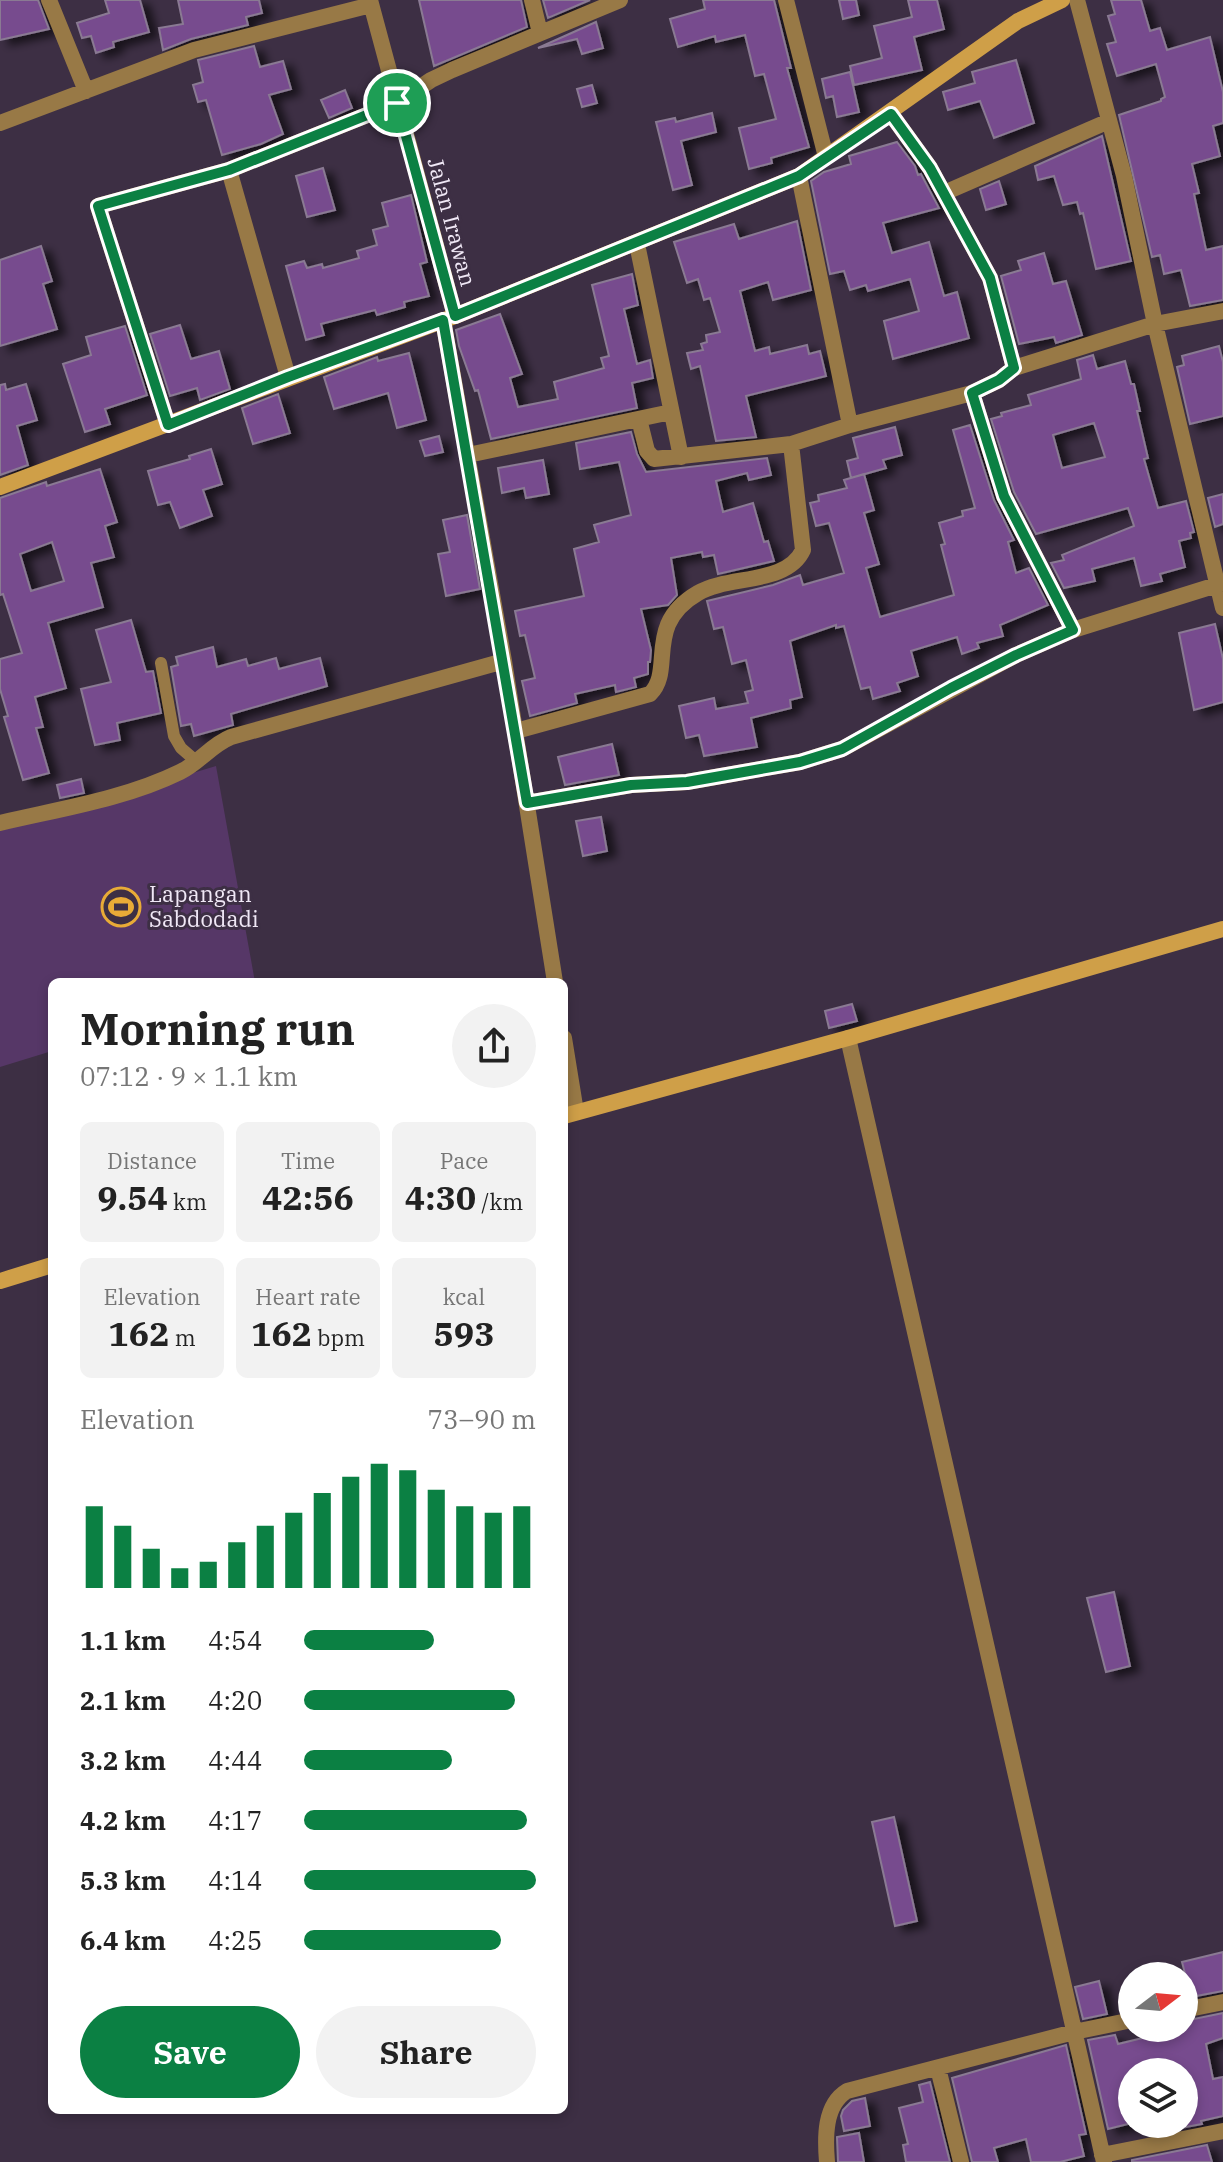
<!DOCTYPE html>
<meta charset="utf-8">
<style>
body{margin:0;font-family:"IBM Plex Serif",serif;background:#f2f2f2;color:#222;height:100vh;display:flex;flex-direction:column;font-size:30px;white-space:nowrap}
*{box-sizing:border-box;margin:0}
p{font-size:26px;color:#767676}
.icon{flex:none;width:44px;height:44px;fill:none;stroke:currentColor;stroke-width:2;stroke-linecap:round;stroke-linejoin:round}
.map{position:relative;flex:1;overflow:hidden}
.side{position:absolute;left:48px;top:978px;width:520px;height:1136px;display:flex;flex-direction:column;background:#fff;border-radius:12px;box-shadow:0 4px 12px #0003}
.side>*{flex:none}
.needle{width:52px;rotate:74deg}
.controls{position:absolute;left:1118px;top:1962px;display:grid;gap:16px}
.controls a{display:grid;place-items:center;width:80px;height:80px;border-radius:50%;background:#fff;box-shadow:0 4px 12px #0003;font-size:40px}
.pin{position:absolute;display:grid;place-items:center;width:68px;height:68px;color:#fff;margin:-34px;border:4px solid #fff;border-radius:50%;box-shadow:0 2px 8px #0007}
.round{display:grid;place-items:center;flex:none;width:84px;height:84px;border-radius:42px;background:#f2f2f2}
.headline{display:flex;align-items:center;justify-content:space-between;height:136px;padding:0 32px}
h1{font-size:44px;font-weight:800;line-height:60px}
.figures{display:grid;grid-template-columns:repeat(3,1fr);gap:12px;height:136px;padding:8px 32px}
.figures div{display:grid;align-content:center;border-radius:12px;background:#f2f2f2;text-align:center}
.figures b{font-size:34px;font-weight:800}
.figures small{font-size:22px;font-weight:400}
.figures p{font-size:22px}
.chart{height:224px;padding:16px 32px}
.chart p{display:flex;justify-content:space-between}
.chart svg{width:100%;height:144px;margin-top:8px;stroke:#0b8043;stroke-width:6}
.action{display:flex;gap:16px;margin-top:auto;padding:16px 32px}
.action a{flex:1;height:92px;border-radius:48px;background:#0b8043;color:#fff;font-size:32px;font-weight:800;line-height:92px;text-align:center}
.action a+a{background:#f2f2f2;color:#222}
ul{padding:0 32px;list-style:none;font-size:26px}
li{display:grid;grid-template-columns:128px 96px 1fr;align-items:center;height:60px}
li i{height:20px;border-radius:10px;background:#0b8043}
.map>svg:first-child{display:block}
.green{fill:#563767}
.building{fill:#774b8e;stroke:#8a7a93;stroke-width:2;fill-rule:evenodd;filter:url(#shadow)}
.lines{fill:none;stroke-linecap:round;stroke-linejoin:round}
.lane{stroke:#987946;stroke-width:12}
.street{stroke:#987946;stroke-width:16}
.secondary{stroke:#cf9f48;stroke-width:16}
.route-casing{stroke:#fff;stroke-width:16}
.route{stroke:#0b8043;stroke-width:10}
.labels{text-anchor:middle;stroke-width:6;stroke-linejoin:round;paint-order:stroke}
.street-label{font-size:22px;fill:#f0e8f6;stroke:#3d2f44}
.poi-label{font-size:22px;fill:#f0e8f6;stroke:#3d2f44;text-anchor:start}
</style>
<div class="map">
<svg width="1223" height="2162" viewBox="0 0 1223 2162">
<defs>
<filter id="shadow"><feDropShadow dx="9" dy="5" stdDeviation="4" flood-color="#0009"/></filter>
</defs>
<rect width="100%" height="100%" fill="#3d2f44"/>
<!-- green -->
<path class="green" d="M216 766 255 982H52V1051L0 1067V831Z"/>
<!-- building -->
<path class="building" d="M0 0H38L49 29 0 40Z
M105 0H140L149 32 113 42 114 47 96 53 91 36 82 38 77 23 109 13Z
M178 0H259L262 13 246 17 248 25 191 39 163 50 159 28 183 24Z
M419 0H521L527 27 434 66Z
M543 0H590L548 18Z
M703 0H774L791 68H787L809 147 771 158 772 163 749 169 739 128 776 119 764 74 755 76 745 35 716 42 715 36 678 47 670 19 705 9Z
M839 0H856L859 15 843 19Z
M908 0H937L944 29 914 37 922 70 854 85 850 66 882 58 874 26 912 17Z
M1111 0H1141L1150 31 1160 28 1167 50 1210 37 1223 92V123L1213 126 1220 156 1192 164 1199 193 1194 194 1206 250 1223 246V300L1190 306 1181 270 1164 274 1160 255 1152 257 1119 115 1161 101V99L1165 97 1156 64 1117 76 1107 44 1116 42 1108 16 1115 14Z
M596 22 603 48 582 54 577 39 538 48Z
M254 46 260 67 283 61 291 89 269 95 283 134 261 144 222 155 206 100 198 102 193 85 203 82 198 60Z
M1016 60 1034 123 994 138 980 101 948 110 943 92 975 83 972 72Z
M850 72 859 112 837 117 833 96 826 98 822 79Z
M592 85 597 103 582 107 577 89Z
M345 90 352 108 329 118 321 100Z
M712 113 716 132 681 141 692 185 673 190 656 122 675 118 676 122Z
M1102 136 1131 261 1096 269 1083 213 1080 214 1077 202 1063 205 1054 176 1038 180 1035 166Z
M897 142 915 166 918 175 921 174 939 208 883 223 892 253 929 242 944 296 957 292 969 338 893 359 884 321 919 311 910 279 868 291 866 285 850 290 844 271 830 274 811 181 824 172 851 164 849 156Z
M323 168 335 210 307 217 296 176Z
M999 181 1006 204 986 210 980 189Z
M411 195 427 262 420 264 429 296 404 302 405 307 377 315 375 310 321 324 324 335 306 340 286 266 304 261 307 268 322 264 323 268 359 258 357 251 377 245 373 230 388 226 382 203Z
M797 221 811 290 773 300 768 282 740 291 755 351 769 347 770 354 807 345 809 354 820 351 826 376 746 396 756 437 716 441 700 366 691 369 687 353 703 350 701 344 707 342 706 335 720 332 710 298 704 300 698 279 687 283 674 242 734 224 739 239Z
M41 246 52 281 43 284 57 329 0 346V260Z
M1044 253 1053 284 1066 281 1082 335 1056 343 1054 337 1019 344 1001 276 1021 270 1018 261Z
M632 274 638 305 624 309 637 364 650 360 653 378 632 383 637 408 491 439 478 390 475 391 459 346 456 330 500 314 522 374 510 378 518 407 558 399 554 382 604 368 601 358 609 356 592 285Z
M180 325 191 359 219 351 230 389 200 400 197 388 170 396 150 334Z
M125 326 147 395 105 409 110 424 85 432 63 364 91 355 86 337Z
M1219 346 1223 362V416L1190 424 1177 367 1184 365 1182 356Z
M409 353 426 420 397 428 388 393 334 409 324 377 377 357 378 361Z
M1093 355 1097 369 1125 361 1131 384H1134L1140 411H1137L1148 458 1144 459 1158 508 1186 501 1194 532 1190 533 1191 538 1179 541 1185 567 1160 574 1162 581 1141 586 1134 558 1092 569 1095 581 1064 588 1051 563 1064 560 1062 555 1134 526 1128 508 1036 534 1014 492 991 419 1002 416 1001 413 1031 405 1028 395 1081 379 1077 360ZM1094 423 1105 457 1062 468 1053 435Z
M5 384 6 390 26 384 37 420 17 426 28 465 0 475V385Z
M278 394 290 433 253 444 242 408Z
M970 425 994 500 1014 540 1008 542 1016 573 1029 568 1048 605 1000 625 1003 636 977 643 979 648 962 654 957 637 911 651 918 676 897 683 900 691 873 699 870 687 861 689 844 626 836 628V625L790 641 802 697 790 700 791 708 751 718 757 747 704 756 699 735 686 738 679 706 714 698 716 709 748 703 745 692 753 690 746 660 732 664 723 627 714 629 707 601 773 585 800 575 803 585 844 573 829 523 816 526 810 503 819 501 818 495 847 488 844 480 864 474 874 510 864 513 879 564 866 568 880 617 954 595 941 545 945 544 939 523 963 516 962 511 975 508 953 430Z
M895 427 902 455 883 460 886 468 851 478 847 461 858 458 853 438Z
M631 432 637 454 646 472 767 458 771 475 749 480 747 473 716 481 723 512 753 503 764 542 768 541 774 561 718 574 714 555 703 557 702 552 671 558 677 595 668 605 641 609 651 650 650 662H648V674L634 678 636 687 616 692 615 685 575 694 577 703 530 716 522 681 535 678 525 635 520 636 515 611 584 596 574 549 599 542 594 525 631 515 619 462 580 469 576 443Z
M439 436 443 452 425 456 420 441Z
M211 449 222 484 203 490 212 516 180 528 170 502 158 505 148 471 190 459 189 456Z
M543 460 549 494 526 498 524 488 502 493 498 468Z
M100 469 117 522 105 526 114 557 91 563 103 607 48 623 66 688 35 697 43 727 36 728 49 773 23 780 4 717 8 716 0 689V659L22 653 3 594 0 595V498L46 482 47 486ZM52 542 64 581 31 591 20 554Z
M1223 494V524L1215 527 1208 498Z
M467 515 480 589 446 596 438 554 450 552 443 520Z
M131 620 146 672 153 671 161 713 117 723 120 740 95 745 81 689 111 682 96 630Z
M1215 624 1223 659V702L1194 710 1179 633Z
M213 647 217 667 246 659 248 666 276 658 279 669 320 658 327 686 231 714 233 725 194 736 191 724 181 726 171 667 178 665 176 657Z
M612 744 619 775 565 785 558 757Z
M81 779 84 793 60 798 57 785Z
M601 817 607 851 583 856 576 821Z
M852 1004 857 1021 829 1028 825 1011Z
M1114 1592 1130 1666 1106 1672 1087 1598Z
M894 1817 917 1921 895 1926 872 1822Z
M1223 1952V1991L1191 1997 1182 1962Z
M1099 1981 1107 2014 1083 2019 1075 1987Z
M1223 2013V2038L1206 2044 1213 2079 1223 2077V2116L1201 2121 1202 2124 1175 2129 1173 2124H1184V2072H1132V2123L1108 2129 1088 2040 1115 2035 1118 2044 1163 2033 1161 2028H1184V2021Z
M1066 2045 1086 2134 1079 2135 1084 2156 1060 2162H1031L1026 2139 994 2148 998 2162H972L952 2078Z
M930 2082 950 2162H906L903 2145 908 2144 899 2108 923 2102 919 2085Z
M865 2098 870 2126 844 2131 841 2116 843 2110 852 2101Z
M859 2133 864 2162H838L837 2137Z
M1207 2145 1212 2162H1132V2160Z"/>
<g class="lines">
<!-- lane -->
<path class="lane" d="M161 663 174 736 181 748 196 761"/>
<!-- street -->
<path class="street" d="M49 0 86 91
M370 0 455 316
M532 0 540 33
M786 0 826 157
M1077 0 1124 176 1155 324 1223 608
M891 114 930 168 990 278 1014 368
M0 123 194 50 371 5
M229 170 288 377
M799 176 850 425
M944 193 1109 121
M637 244 681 457
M443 320 504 661 555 982
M972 393 1004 496 1073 630
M639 419 647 451 654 459 791 444 850 425 972 393 999 380 1014 368 1155 324 1223 311
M168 425 98 206 229 170 397 103 431 80 452 70 620 0
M468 455 671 412
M516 731 650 694C675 670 643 625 698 593 728 575 787 585 803 550L791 444
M527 803 631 785 687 782 800 762 842 749 1016 655 1073 630 1223 583
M0 823C59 809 125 799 180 772 199 763 211 745 231 737L504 661
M564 1038 576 1112
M848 1038 1104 2162
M1184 2010 1223 2002
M938 2068 961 2162
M1102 2155 1223 2131
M827 2162C825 2138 824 2105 847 2091L1074 2032 1132 2020"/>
<!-- secondary -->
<path class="secondary" d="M0 487 455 316 799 176 1018 21 1062 0
M564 1116 848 1038 1223 929
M0 1281 52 1265"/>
</g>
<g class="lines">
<defs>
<path id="route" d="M397 103 455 316 799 176 891 114 930 168 990 278 1014 368 999 380 972 393 1004 496 1073 630 1016 655 951 688 842 749 800 762 687 782 631 785 527 803 443 320 288 377 168 425 98 206 229 170Z"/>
</defs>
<!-- route casing -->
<use href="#route" class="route-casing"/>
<!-- route -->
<use href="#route" class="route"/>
</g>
<!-- icons -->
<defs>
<symbol id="stadium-ring" viewBox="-11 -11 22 22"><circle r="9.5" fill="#3d2f44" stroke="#e8ab37" stroke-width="1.5"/><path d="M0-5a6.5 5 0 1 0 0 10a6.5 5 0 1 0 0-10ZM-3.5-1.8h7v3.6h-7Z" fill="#e8ab37"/></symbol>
</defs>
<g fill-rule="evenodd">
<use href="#stadium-ring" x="99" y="885" width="44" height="44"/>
</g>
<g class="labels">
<!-- street labels -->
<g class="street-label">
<text transform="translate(452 222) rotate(75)" y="8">Jalan Irawan</text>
</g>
<!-- poi labels -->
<g class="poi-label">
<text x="149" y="902">Lapangan<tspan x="149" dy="25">Sabdodadi</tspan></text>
</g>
</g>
</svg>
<div class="controls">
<a><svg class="needle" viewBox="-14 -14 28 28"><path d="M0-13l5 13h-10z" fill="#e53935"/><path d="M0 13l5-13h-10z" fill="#767676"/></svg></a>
<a><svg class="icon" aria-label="layers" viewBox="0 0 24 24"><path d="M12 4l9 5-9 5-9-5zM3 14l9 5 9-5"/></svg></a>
</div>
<div class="pin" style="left:397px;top:103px;background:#1e9e55"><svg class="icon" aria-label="arrive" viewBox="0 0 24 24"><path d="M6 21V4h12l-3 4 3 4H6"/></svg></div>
<section class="side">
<div class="headline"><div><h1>Morning run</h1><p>07:12 · 9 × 1.1 km</p></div><a class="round"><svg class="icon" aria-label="share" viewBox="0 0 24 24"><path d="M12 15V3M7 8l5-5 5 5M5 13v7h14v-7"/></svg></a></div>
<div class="figures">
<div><p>Distance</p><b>9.54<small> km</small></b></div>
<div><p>Time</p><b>42:56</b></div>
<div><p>Pace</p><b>4:30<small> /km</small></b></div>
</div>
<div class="figures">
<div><p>Elevation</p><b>162<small> m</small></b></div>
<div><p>Heart rate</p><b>162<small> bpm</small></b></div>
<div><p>kcal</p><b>593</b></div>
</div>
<div class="chart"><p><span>Elevation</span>73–90 m</p>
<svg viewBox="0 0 160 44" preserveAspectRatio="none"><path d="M5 44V19M15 44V25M25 44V32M35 44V38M45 44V36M55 44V30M65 44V25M75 44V21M85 44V15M95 44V10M105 44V6M115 44V8M125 44V14M135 44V19M145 44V21M155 44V19"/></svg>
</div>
<ul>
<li><b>1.1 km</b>4:54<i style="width:56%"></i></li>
<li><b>2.1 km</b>4:20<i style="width:91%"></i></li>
<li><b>3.2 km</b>4:44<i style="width:64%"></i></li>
<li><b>4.2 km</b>4:17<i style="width:96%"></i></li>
<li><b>5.3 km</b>4:14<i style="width:100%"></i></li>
<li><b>6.4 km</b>4:25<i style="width:85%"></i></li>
</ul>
<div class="action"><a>Save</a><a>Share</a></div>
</section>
</div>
